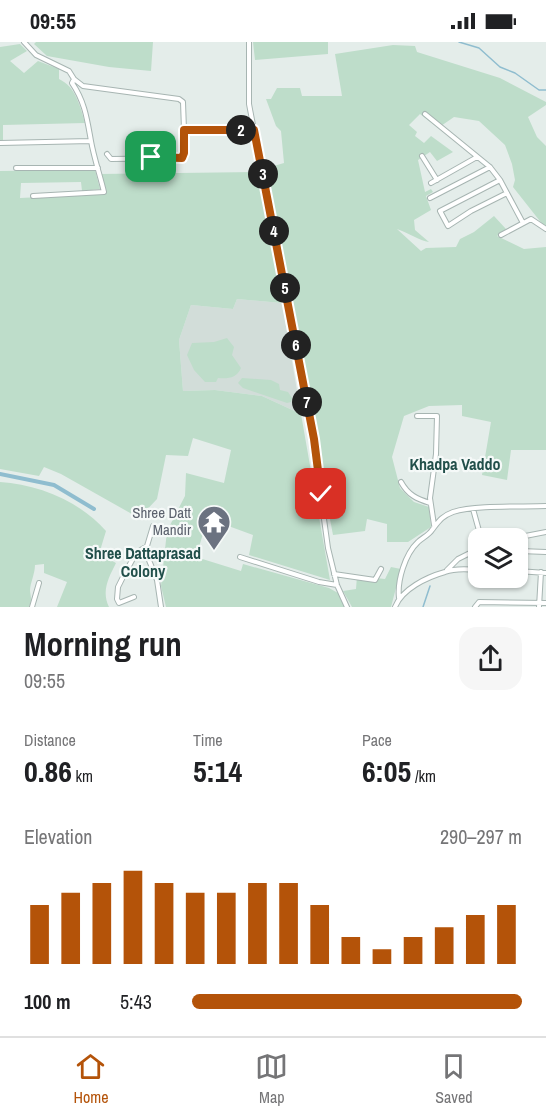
<!DOCTYPE html>
<meta charset="utf-8">
<style>
body{margin:0;font-family:"Archivo Narrow",sans-serif;background:#f6f6f6;color:#202124;height:100vh;display:flex;flex-direction:column;font-size:22px;white-space:nowrap}
*{box-sizing:border-box;margin:0}
p{font-size:20px;color:#757577}
.icon{flex:none;width:33px;height:33px;fill:none;stroke:currentColor;stroke-width:2;stroke-linecap:round;stroke-linejoin:round}
.map{position:relative;height:565px;overflow:hidden}
.sheet{display:flex;flex-direction:column;background:#fff;flex:1}
.sheet>*{flex:none}
.controls{position:absolute;left:468px;top:486px;display:grid;gap:12px}
.controls a{display:grid;place-items:center;width:60px;height:60px;border-radius:12px;background:#fff;box-shadow:0 2px 4px #0004;font-size:30px}
.pin{position:absolute;display:grid;place-items:center;width:51px;height:51px;color:#fff;margin:-26px;border-radius:12px;box-shadow:0 3px 9px #0006}
.km{position:absolute;width:30px;height:30px;margin:-15px;border-radius:50%;background:#222;color:#fff;font-size:16px;line-height:30px;text-align:center}
.round{display:grid;place-items:center;flex:none;width:63px;height:63px;border-radius:18px;background:#f6f6f6}
.headline{display:flex;align-items:center;justify-content:space-between;height:102px;padding:0 24px}
h1{font-size:33px;font-weight:700;line-height:45px}
.metrics{display:grid;grid-template-columns:repeat(3,1fr);gap:9px;height:102px;padding:6px 24px}
.metrics div{display:grid;align-content:center}
.metrics b{font-size:30px;font-weight:700}
.metrics small{font-size:16px;font-weight:400}
.metrics p{font-size:16px}
.chart{height:168px;padding:12px 24px}
.chart p{display:flex;justify-content:space-between}
.chart svg{width:100%;height:108px;margin-top:6px;stroke:#b45309;stroke-width:6}
ul{padding:0 24px;list-style:none;font-size:20px}
li{display:grid;grid-template-columns:96px 72px 1fr;align-items:center;height:45px}
li i{height:15px;border-radius:8px;background:#b45309}
.status{display:flex;justify-content:space-between;align-items:center;height:42px;padding:0 30px;background:#fff;direction:ltr}
.status svg{height:16px;fill:currentColor}
.tab-bar{display:flex;justify-content:space-around;align-items:center;height:84px;border-top:2px solid #e0e0e0;background:#fff;font-size:16px;color:#757577}
.tab-bar a{display:grid;justify-items:center;gap:3px}
.tab-bar .selected{color:#b45309}
.map>svg:first-child{display:block}
.built{fill:#d2ddd9}
.green{fill:#beddca}
.lines{fill:none;stroke-linecap:round;stroke-linejoin:round}
.stream{stroke:#8fbdcf;stroke-width:1.5}
.canal{stroke:#8fbdcf;stroke-width:4}
.minor-casing{stroke:#a7b5b2;stroke-width:6}
.minor{stroke:#fff;stroke-width:4}
.route-casing{stroke:#fff;stroke-width:12}
.route{stroke:#b45309;stroke-width:8}
.labels{text-anchor:middle;stroke-width:4.5;stroke-linejoin:round;paint-order:stroke}
.worship-label{font-size:15px;fill:#5b616d;stroke:#f5f9f8;text-anchor:end}
.neighbourhood-label{font-size:16px;font-weight:bold;fill:#214f4a;stroke:#f5f9f8}
</style>
<div class="status"><b>09:55</b><svg viewBox="0 0 49 12"><path d="M0 12V9h3v3zM5 12V6h3v6zM10 12V3h3v9zM15 12V0h3v12zM26 1h20v11H26zM47 4h2v5h-2z"/></svg></div>
<div class="map">
<svg width="546" height="565" viewBox="0 0 546 565">
<rect width="100%" height="100%" fill="#e4edea"/>
<!-- built -->
<path class="built" d="M237 257 282 261 301 372 262 354 215 348 183 349 179 298 191 263 233 267Z"/>
<!-- green -->
<path class="green" d="M36 0H153L151 29 109 25 47 14 34 2Z
M253 0H328V12L255 18Z
M20 2 27 9 10 19 24 31 38 19 59 27V37C76 45 80 64 85 81L3 83V98H0V5Z
M393 3 415 4 417 10 500 36 546 60V63L528 75 537 95 546 104V184L543 183 513 145 515 138 512 122 505 103 479 79 454 75 438 86 420 72 409 83 417 90 415 94 424 101 431 94 453 110 437 119 430 110 418 118 425 150 431 147 433 150 426 154 431 168 414 178 415 188 429 200C420 199 407 190 397 187L421 209 426 206 456 205 460 197 474 190 494 174 506 187 497 194 524 207 546 205V408H511L507 438 482 433 491 380 462 374V363L429 364 404 374 392 415 400 446 414 460 429 465 431 485 408 500H387V482L367 477 365 489 333 493 265 131 267 126 284 121 281 89 276 84 266 57H271L277 46H300L302 54H342L335 12Z
M95 128 100 147 82 149 81 140 21 141 20 156 106 152 99 132 258 130 282 261 237 257 233 267 191 263 179 298 183 349 215 348 262 354 301 372 330 538 249 513 253 493 212 478 202 495 196 515 241 529 243 522 329 546 338 551 345 565H166L161 544 167 489 185 454 186 431 224 441 231 408 193 396 188 414 166 413 157 457 139 476 61 432 44 425 39 434 0 427V129Z
M227 296 234 305 232 313 241 326C237 336 228 337 218 336L216 340H205L194 328 187 313 192 301 214 300Z
M242 336 271 338 279 342 280 348 288 350 292 356 291 360 287 361 243 346 238 341Z
M0 440C38 442 81 460 106 489L99 512 116 521C109 535 101 549 109 565H57L67 540 44 531V522L35 523C35 532 30 541 30 549 31 556 32 558 29 565H0Z
M391 525 401 527 391 565H352L343 549 356 547 357 534 385 537Z"/>
<g class="lines">
<!-- stream -->
<path class="stream" d="M459 0 479 6 500 25 515 31 539 48H546
M423 565 430 544"/>
<!-- canal -->
<path class="canal" d="M0 432 54 443 94 467"/>
<defs>
<path id="minor" d="M24 0 36 13 69 29 74 37 72 41C85 60 87 77 91 99 94 116 100 133 104 150L33 154
M249 0V62L313 397 328 506 337 543 347 565
M74 37 83 44 179 57 183 60 184 88H254
M425 72 490 125 500 138 523 181
M0 101 91 99
M107 112 111 117 182 116 184 111V88
M422 114 437 138
M16 126H98
M500 138 440 169 448 184 471 169 507 151
M431 141 477 115
M430 156 490 125
M501 193 531 177 546 187
M417 374H437L436 412 430 456 434 483
M401 440C408 453 417 457 430 461
M473 467 481 496
M515 496 546 490
M518 504 521 529
M144 506 157 538 161 565
M520 509 546 510
M240 515 319 540 337 543
M447 528 458 517 478 507
M518 529 546 531
M334 532 375 538 381 527
M134 555 119 561 117 557 118 545 123 535 136 511 147 504 153 484
M399 556C397 539 405 512 418 500 422 496 429 493 432 488 439 479 442 474 453 470 475 463 521 465 546 464
M32 565 39 541
M395 565C402 547 427 535 445 530 455 526 468 527 478 528
M475 565 479 560 546 561
M539 565 541 530"/>
</defs>
<!-- minor casing -->
<use href="#minor" class="minor-casing"/>
<!-- minor -->
<use href="#minor" class="minor"/>
</g>
<g class="lines">
<defs>
<path id="route" d="M151 115 182 116 184 111V88H254L314 397 321 452"/>
</defs>
<!-- route casing -->
<use href="#route" class="route-casing"/>
<!-- route -->
<use href="#route" class="route"/>
</g>
<!-- icons -->
<defs>
<symbol id="temple-pin" viewBox="-11 -11 22 30"><path d="M0 17L-7.5 6A9.5 9.5 0 1 1 7.5 6Z" fill="#6b7280" stroke="#f5f9f8"/><path d="M0-6L5-2H3V0L6.5 2.5H4V6H1.5V3h-3V6H-4V2.5H-6.5L-3 0V-2H-5Z" fill="#fff"/></symbol>
</defs>
<g fill-rule="evenodd">
<use href="#temple-pin" x="195" y="461" width="38" height="52"/>
</g>
<g class="labels">
<!-- worship labels -->
<g class="worship-label">
<text x="191" y="476">Shree Datt<tspan x="191" dy="17">Mandir</tspan></text>
</g>
<!-- neighbourhood labels -->
<g class="neighbourhood-label">
<text x="455" y="428">Khadpa Vaddo</text>
<text x="143" y="517">Shree Dattaprasad<tspan x="143" dy="18">Colony</tspan></text>
</g>
</g>
</svg>
<div class="controls">
<a><svg class="icon" aria-label="layers" viewBox="0 0 24 24"><path d="M12 4l9 5-9 5-9-5zM3 14l9 5 9-5"/></svg></a>
</div>
<div class="pin" style="left:151px;top:115px;background:#1e9e55"><svg class="icon" aria-label="arrive" viewBox="0 0 24 24"><path d="M6 21V4h12l-3 4 3 4H6"/></svg></div>
<div class="pin" style="left:321px;top:452px;background:#d93025"><svg class="icon" aria-label="check" viewBox="0 0 24 24"><path d="M5 12l5 5 9-10"/></svg></div>
<b class="km" style="left:241px;top:88px">2</b>
<b class="km" style="left:263px;top:132px">3</b>
<b class="km" style="left:274px;top:189px">4</b>
<b class="km" style="left:285px;top:246px">5</b>
<b class="km" style="left:296px;top:303px">6</b>
<b class="km" style="left:307px;top:360px">7</b>
</div>
<section class="sheet">
<div class="headline"><div><h1>Morning run</h1><p>09:55</p></div><a class="round"><svg class="icon" aria-label="share" viewBox="0 0 24 24"><path d="M12 15V3M7 8l5-5 5 5M5 13v7h14v-7"/></svg></a></div>
<div class="metrics">
<div><p>Distance</p><b>0.86<small> km</small></b></div>
<div><p>Time</p><b>5:14</b></div>
<div><p>Pace</p><b>6:05<small> /km</small></b></div>
</div>
<div class="chart"><p><span>Elevation</span>290–297 m</p>
<svg viewBox="0 0 160 44" preserveAspectRatio="none"><path d="M5 44V20M15 44V15M25 44V11M35 44V6M45 44V11M55 44V15M65 44V15M75 44V11M85 44V11M95 44V20M105 44V33M115 44V38M125 44V33M135 44V29M145 44V24M155 44V20"/></svg>
</div>
<ul>
<li><b>100 m</b>5:43<i style="width:100%"></i></li>
</ul>
</section>
<nav class="tab-bar">
<a class="selected"><svg class="icon" aria-label="home" viewBox="0 0 24 24"><path d="M3 11l9-7 9 7M6 9v11h12V9"/></svg>Home</a>
<a><svg class="icon" aria-label="map" viewBox="0 0 24 24"><path d="M3 6l6-2 6 2 6-2v14l-6 2-6-2-6 2zM9 4v14M15 6v14"/></svg>Map</a>
<a><svg class="icon" aria-label="saved" viewBox="0 0 24 24"><path d="M7 4h10v16l-5-4-5 4z"/></svg>Saved</a>
</nav>
